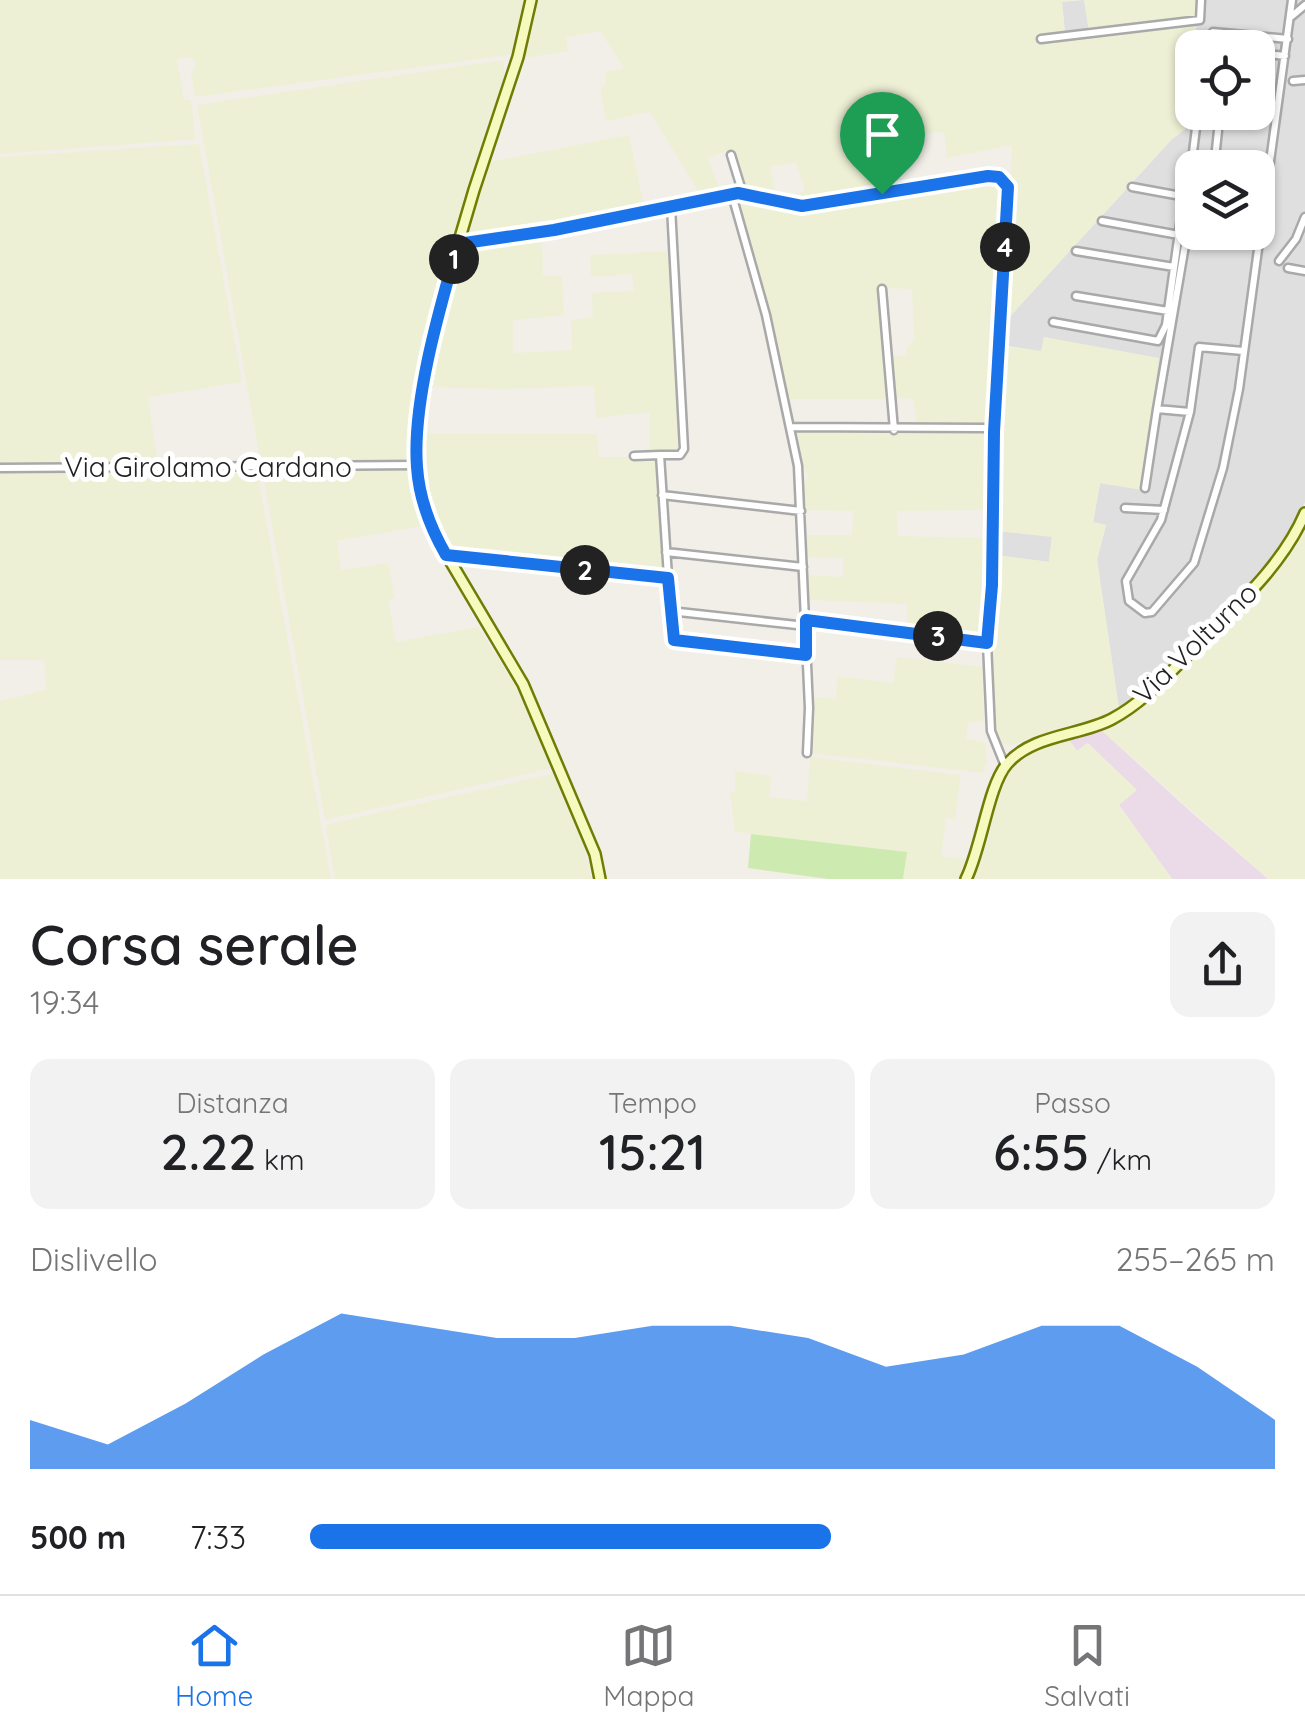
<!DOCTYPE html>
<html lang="it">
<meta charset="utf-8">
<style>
body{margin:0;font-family:Quicksand,sans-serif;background:#f2f2f2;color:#202124;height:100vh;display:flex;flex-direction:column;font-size:38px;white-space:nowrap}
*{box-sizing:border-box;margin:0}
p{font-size:32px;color:#757577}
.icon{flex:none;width:55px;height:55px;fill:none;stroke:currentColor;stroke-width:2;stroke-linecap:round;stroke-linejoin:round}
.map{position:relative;height:879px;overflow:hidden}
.details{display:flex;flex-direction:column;background:#fff;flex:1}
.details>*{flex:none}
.fabs{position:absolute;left:1175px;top:30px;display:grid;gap:20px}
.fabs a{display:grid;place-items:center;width:100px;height:100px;border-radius:20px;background:#fff;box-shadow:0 2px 8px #0004;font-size:50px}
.pin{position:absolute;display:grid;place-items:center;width:85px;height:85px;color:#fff;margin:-102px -42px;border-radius:50% 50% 50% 0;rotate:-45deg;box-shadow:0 0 10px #0007}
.pin .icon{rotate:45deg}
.km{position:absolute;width:50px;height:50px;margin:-25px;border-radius:50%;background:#222;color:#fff;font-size:28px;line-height:50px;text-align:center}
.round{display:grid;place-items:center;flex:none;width:105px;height:105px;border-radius:20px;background:#f2f2f2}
.summary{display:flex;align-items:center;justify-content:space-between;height:170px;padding:0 30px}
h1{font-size:55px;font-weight:600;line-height:75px}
.figures{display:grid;grid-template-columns:repeat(3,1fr);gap:15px;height:170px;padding:10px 30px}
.figures div{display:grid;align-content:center;border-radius:20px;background:#f2f2f2;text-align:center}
.figures b{font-size:50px;font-weight:600}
.figures small{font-size:28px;font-weight:400}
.figures p{font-size:28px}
.chart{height:280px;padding:20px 30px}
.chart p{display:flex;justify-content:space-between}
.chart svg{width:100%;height:180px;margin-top:10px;fill:#1a73e8;opacity:.7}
ul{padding:0 30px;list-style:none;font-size:32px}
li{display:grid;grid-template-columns:160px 120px 1fr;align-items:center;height:75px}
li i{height:25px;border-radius:12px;background:#1a73e8}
.menu{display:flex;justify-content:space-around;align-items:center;height:140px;border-top:2px solid #e0e0e0;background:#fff;font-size:28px;color:#757577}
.menu a{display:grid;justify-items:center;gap:5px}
.menu .active{color:#1a73e8}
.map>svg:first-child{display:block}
.residential{fill:#e0dfdf;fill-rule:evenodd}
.industrial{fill:#ebdbe8}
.farmland{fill:#eef0d5}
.grass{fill:#cdebb0}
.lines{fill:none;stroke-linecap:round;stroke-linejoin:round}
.street-casing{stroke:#a9a9a9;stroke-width:11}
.secondary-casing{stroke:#707d05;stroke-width:14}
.street{stroke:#fff;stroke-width:6}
.secondary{stroke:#f7fabf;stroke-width:9}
.route-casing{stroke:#fff;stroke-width:20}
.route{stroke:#1a73e8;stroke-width:12}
.labels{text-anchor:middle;stroke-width:10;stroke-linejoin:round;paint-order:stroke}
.street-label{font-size:28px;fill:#222;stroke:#fff}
</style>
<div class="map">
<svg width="1305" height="879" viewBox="0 0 1305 879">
<rect width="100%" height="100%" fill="#f2efe9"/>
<!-- residential -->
<path class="residential" d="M1084 0 1089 31 1065 34 1062 2Z
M1198 0H1305V502L1294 529 1261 573 1142 695 1119 709 1097 560 1106 525 1093 523 1100 483 1142 489 1044 337 1042 352 1003 345 1004 323 1172 139 1188 127 1192 73V112H1258V48L1195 47ZM1192 168H1258V232H1192Z
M997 531 1052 536 1049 562 996 555Z"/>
<!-- industrial -->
<path class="industrial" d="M1099 728 1192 813 1268 879H1172L1119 805 1136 790 1087 743 1077 751 1067 737Z"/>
<!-- farmland -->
<path class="farmland" d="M0 0H525L512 52 509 55 195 97 191 73 195 69V60L187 57 177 59 184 100H190L192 104 195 139 0 154Z
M537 0H1073L1062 2 1065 33 1089 31 1084 0H1198L1188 127 1172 139 1004 323 1012 145 947 158 944 131 913 136 911 115 881 121 879 108 876 109 880 184 876 193 800 203V193L805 191 796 162 770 167 777 198 749 192 742 186 731 150 708 158 721 195 702 198 650 112 606 121 600 88 605 85 606 72 624 68 600 31 566 37 568 51 524 58Z
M503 60 505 78 442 273 432 315 411 459 406 462 270 463 260 459 197 105Z
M629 135 644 205 635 206 633 211 464 242 489 162Z
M199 144 242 382 148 397 158 465 74 463 0 466V157Z
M978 178 1001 180 1006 187 992 425 916 426 914 399 894 398 890 356H906L907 347 914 340 912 289 881 288 889 399H785L762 289 736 197 781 206H820Z
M542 235 543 276H562L564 315 513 320V353L572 350 571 320 593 317 592 293 634 291 632 274 591 277 590 255 671 251 679 453 650 452V412L596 418 594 386 504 389 430 387 435 359 439 358 435 351 462 247Z
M1044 337 1159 358 1142 490 1100 483 1093 522 1106 525 1097 560 1119 709 1107 717 1061 728 1009 746 995 739 991 684 996 555 1049 562 1052 537 997 531 1002 345 1041 351Z
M800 430H978L988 433 991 446 989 510 897 511 898 536 987 538 988 604 984 605V636L907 627V604L809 600 808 575 843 577V558L806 557V535H852L853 511 804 510 803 487 808 476 800 461 794 433Z
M424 434H597L599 457H658L659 471 655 476 659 478 664 575 449 552 425 483Z
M407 469 411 476 422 526 337 541 341 570 388 563 395 598 388 600 396 642 478 627 515 684 553 768 325 820 263 476 272 470Z
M180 470 255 473 258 476 331 879H0V701L46 690 44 660H0V472Z
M1305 521V879H1268L1099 728 1126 717 1159 691 1263 586Z
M897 657 982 667 984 720 968 723 966 739 985 742 987 761 983 773 812 753V697L836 699 837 676 893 683Z
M1067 737 1077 751 1088 743 1137 790 1119 805 1172 879H973L989 836 999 785 1006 773 1029 753Z
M810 757 961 775 955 819 946 818 941 856 967 860 959 879H903L906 852 735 832 730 792H735V771L771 776 770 797 807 801Z
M556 773 581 834 592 879H335L326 828 328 824Z"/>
<!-- grass -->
<path class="grass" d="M751 834 907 852 903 879H828L748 868Z"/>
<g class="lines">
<defs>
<path id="street" d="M1292 16 1305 5
M1041 39 1200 20 1201 0
M1212 48 1213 32 1288 39
M1258 53 1285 56
M1293 81 1305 80
M731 155 743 194
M881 156 882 194
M1191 168 1198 112
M1214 168 1220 112
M1132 187 1192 198
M732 195 766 315 798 466 809 708 807 753
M671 207 684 449 680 455H660L672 638 807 655
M1192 220 1188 228 1157 409 1190 412 1161 520 1126 581 1129 601 1145 613 1152 612 1194 563 1223 468 1239 389 1292 0
M1102 221 1179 235
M459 244 554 231 738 193 802 206 977 177 1003 180 1008 187 994 432 992 585 987 643 991 731 1005 766
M1076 251 1174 267
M1279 261 1296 239 1305 217
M1288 268 1305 271
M882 289 894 430
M1076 296 1168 311
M1053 322 1158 341 1166 325 1184 196
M1190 412 1199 347 1243 351
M790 427 984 428 993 431
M634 456 660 455
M0 468 417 465
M1145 488 1157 409
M662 495 801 511
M1125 508 1164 510
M666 552 803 567
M446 555 668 578
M670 611 806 626
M806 620 987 643"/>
<path id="secondary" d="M531 0 518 57 474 190 439 309 421 411 417 465 433 532 523 684 595 854 600 879
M966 879C982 847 988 786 1007 764 1033 734 1080 736 1112 719 1144 702 1168 674 1194 649 1234 608 1282 567 1305 513"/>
</defs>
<!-- street casing -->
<use href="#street" class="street-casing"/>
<!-- secondary casing -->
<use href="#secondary" class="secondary-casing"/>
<!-- street -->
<use href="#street" class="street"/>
<!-- secondary -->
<use href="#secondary" class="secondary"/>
</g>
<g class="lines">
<defs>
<path id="route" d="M988 176 999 177 1008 187 994 432 992 585 987 643 806 620V655L674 640 668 578 446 555C431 529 419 497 417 467 412 402 440 307 458 244L554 230 738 193 802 206Z"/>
</defs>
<!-- route casing -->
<use href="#route" class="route-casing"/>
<!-- route -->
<use href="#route" class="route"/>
</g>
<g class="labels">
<!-- street labels -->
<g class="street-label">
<text x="208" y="477">Via Girolamo Cardano</text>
<text transform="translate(1195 643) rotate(-44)" y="10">Via Volturno</text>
</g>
</g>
</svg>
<div class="fabs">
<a><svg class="icon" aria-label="locate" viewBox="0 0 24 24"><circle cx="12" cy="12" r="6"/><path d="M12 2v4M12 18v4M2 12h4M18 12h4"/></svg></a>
<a><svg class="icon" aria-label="layers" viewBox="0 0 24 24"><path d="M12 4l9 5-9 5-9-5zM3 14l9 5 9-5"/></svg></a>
</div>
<div class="pin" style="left:882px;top:194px;background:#1e9e55"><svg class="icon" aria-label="arrive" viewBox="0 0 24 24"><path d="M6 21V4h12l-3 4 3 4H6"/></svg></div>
<b class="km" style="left:454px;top:259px">1</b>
<b class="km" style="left:585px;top:570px">2</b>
<b class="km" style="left:938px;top:636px">3</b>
<b class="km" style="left:1005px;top:247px">4</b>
</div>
<section class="details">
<div class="summary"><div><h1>Corsa serale</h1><p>19:34</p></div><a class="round"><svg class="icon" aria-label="share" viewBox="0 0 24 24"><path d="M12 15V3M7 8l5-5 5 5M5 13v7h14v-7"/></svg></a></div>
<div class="figures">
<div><p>Distanza</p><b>2.22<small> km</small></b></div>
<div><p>Tempo</p><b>15:21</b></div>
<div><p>Passo</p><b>6:55<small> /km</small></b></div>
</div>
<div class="chart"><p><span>Dislivello</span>255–265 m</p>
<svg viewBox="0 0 160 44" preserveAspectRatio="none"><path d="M0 44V32L10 38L20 28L30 16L40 6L50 9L60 12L70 12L80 9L90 9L100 12L110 19L120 16L130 9L140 9L150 19L160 32V44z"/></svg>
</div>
<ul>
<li><b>500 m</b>7:33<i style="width:54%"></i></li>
</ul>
</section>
<nav class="menu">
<a class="active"><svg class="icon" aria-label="home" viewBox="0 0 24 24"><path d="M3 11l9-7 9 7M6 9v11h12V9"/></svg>Home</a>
<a><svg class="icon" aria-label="map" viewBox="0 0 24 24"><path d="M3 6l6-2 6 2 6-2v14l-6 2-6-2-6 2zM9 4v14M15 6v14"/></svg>Mappa</a>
<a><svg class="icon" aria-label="saved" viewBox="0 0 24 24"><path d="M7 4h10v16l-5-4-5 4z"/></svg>Salvati</a>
</nav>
